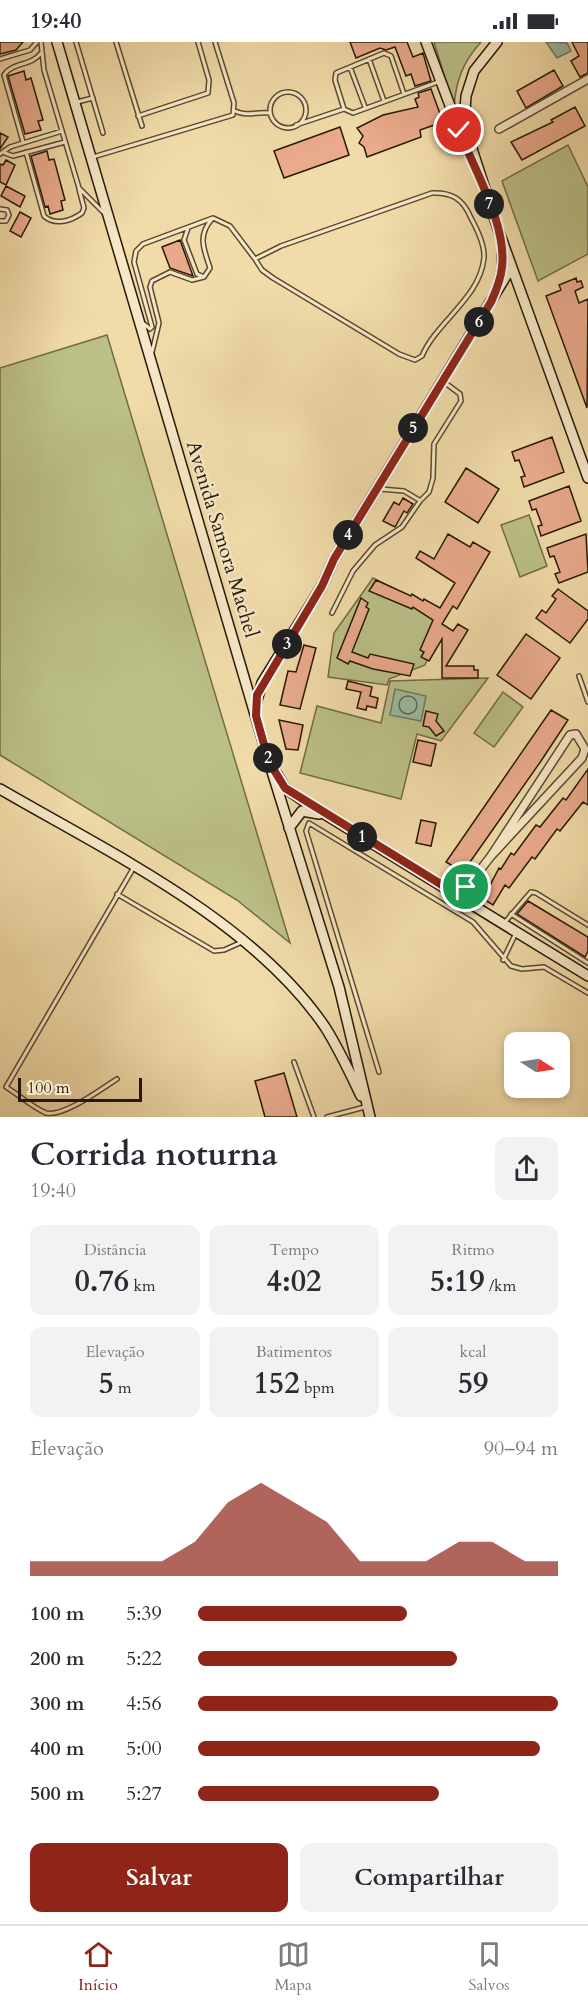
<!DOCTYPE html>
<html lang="pt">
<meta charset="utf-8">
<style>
body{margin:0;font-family:Cardo,serif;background:#f2f2f3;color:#2b2b33;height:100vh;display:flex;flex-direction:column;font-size:22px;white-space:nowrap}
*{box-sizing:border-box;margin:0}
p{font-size:20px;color:#7c7c81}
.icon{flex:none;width:33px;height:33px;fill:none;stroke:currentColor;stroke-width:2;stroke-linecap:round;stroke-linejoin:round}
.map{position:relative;height:1075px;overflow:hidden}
.sheet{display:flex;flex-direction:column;background:#fff;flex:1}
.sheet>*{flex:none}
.needle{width:39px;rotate:102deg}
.buttons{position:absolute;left:504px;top:990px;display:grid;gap:12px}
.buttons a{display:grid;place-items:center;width:66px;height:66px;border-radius:12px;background:#fff;box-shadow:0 3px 9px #0003;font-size:30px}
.scale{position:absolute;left:18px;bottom:15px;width:124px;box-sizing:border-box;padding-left:6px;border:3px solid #271807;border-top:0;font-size:16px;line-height:21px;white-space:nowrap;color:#271807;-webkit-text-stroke:4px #f6e8c7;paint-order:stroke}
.pin{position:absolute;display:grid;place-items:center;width:51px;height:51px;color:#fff;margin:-26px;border:3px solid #fff;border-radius:50%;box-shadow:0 2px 6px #0007}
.km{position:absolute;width:30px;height:30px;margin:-15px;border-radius:50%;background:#222;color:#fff;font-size:16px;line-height:30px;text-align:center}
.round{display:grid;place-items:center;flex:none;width:63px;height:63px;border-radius:12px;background:#f2f2f3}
.headline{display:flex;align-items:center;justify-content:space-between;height:102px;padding:0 30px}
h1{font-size:33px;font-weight:700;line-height:45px}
.stats{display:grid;grid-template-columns:repeat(3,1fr);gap:9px;height:102px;padding:6px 30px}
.stats div{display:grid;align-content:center;border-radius:12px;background:#f2f2f3;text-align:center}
.stats b{font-size:30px;font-weight:700}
.stats small{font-size:16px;font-weight:400}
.stats p{font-size:16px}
.chart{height:168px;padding:12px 30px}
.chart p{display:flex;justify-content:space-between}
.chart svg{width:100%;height:108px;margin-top:6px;fill:#8f2418;opacity:.7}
.action{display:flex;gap:12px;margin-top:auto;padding:12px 30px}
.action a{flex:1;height:69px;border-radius:12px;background:#8f2418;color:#fff;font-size:24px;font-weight:700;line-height:69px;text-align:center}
.action a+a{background:#f2f2f3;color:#2b2b33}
ul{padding:0 30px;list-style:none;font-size:20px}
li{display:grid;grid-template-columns:96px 72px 1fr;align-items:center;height:45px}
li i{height:15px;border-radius:8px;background:#8f2418}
.status{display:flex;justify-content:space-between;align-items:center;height:42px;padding:0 30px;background:#fff;direction:ltr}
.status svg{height:16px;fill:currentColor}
.tab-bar{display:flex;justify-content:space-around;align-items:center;height:84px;border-top:2px solid #e1e1e2;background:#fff;font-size:16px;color:#7c7c81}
.tab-bar a{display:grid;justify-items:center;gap:3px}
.tab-bar .active{color:#8f2418}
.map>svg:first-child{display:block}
.green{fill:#bbc087;stroke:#716c47;stroke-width:1.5}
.water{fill:#9cbca2;stroke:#6d7a64;stroke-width:1.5}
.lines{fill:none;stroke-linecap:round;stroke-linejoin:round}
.shore{stroke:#626a54;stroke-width:1.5}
.building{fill:#eaab8c;stroke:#271807;stroke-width:1.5}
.lane-casing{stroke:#5a4930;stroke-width:6}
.street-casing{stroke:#5a4930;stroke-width:10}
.secondary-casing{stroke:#271807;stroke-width:12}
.lane{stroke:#f6e8c7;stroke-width:3}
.street{stroke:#f6e8c7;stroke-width:7}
.secondary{stroke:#f6e8c7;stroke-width:9}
.route-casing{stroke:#fff;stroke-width:12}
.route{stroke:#8f2418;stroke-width:8}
.labels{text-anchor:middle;stroke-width:4.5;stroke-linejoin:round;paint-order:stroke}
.street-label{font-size:20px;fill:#271807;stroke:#f6e8c7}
</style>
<div class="status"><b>19:40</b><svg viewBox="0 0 49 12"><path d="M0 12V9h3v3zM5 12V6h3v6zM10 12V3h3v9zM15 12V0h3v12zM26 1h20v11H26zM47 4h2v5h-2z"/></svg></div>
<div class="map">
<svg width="588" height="1075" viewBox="0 0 588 1075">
<rect width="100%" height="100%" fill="#f1dca9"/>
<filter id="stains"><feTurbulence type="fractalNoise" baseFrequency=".00333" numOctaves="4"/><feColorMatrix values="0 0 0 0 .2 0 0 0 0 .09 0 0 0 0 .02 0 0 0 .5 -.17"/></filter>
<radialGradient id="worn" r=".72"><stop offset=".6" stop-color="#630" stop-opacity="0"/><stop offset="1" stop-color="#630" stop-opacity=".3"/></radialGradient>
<!-- green -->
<path class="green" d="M434 0H481C463 20 456 38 454 65Z
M568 103 588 145V212L538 239 502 139Z
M107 293 290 901 237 858 0 713V326Z
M529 473 547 524 520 535 501 483Z
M373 536 445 572 425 623 389 637 387 643 328 635 334 591Z
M488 636 441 699 417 692 401 757 300 731 317 664 381 681 390 639Z
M503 650 523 665 494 705 474 691Z"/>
<!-- water -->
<path class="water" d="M546 0 567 1 571 9 557 16Z
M395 647 426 654 421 679 390 673Z"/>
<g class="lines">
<!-- shore -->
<path class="shore" d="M399 663a9 9 0 1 1 18 0a9 9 0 1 1-18 0Z"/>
</g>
<!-- building -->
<path class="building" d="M0 0H23L16 8 0 12Z
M350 0H407L413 15 423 11 431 39 415 44 411 32 406 34 395 5 386 8 380 6 356 16Z
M572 0H588V31L580 35 571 19 579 14Z
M554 28 563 44 526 66 517 49Z
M24 29 26 38 31 36 43 78 38 79 41 88 25 92 8 34Z
M431 47 443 80 420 88 421 95 367 115 364 105 359 101 363 94 357 86 383 73 418 65 415 57 419 55 418 51Z
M575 65 585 84 522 118 511 100 553 80 551 78Z
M340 85 349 113 284 136 274 109Z
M0 91 8 95 0 107Z
M47 109 49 118 54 117 65 158 61 159 63 168 50 172 48 164 45 165 31 114Z
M6 118 15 123 6 143 0 140V122L3 123Z
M6 144 25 154 20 165 1 154Z
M20 170 31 176 21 195 10 189Z
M180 198 193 234 170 226 162 205Z
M576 236 577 240 581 239 583 245 575 249 579 261 588 257 587 366 546 254 561 248 559 243Z
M552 395 564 430 524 445 521 435 525 434 519 418 515 419 512 410Z
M466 426 499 447 478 481 445 460Z
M569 444 581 479 541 494 538 484 542 483 536 467 532 468 529 459Z
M403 456 413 462 407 471 404 469 395 485 383 479 394 460 399 463Z
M448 492 470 505 473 500 490 510 457 567 453 564 442 582 453 589 458 582 468 588 446 624H474V628H478V636H442V597L429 619 421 615 424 610 420 608 433 578 413 565 412 567 369 549 376 538 411 554 412 552 423 559 424 557 440 566 455 541 416 516 420 509 434 517Z
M586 492 588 530 559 541 555 532 560 530 554 514 550 515 547 506Z
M558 547 588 569V577L570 601 536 576 542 568 546 571 556 557 552 554Z
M361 556 368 561 366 565 369 567 352 610 368 616 370 612 414 622 410 634 373 627 350 619 348 622 337 616Z
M526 592 560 616 531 657 497 633Z
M304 603 316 606 300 667 280 663 288 629 296 630Z
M348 639 372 645 370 654 378 656 376 666 367 664 366 668 357 666 361 650 346 647Z
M551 668 568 678 541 719 463 830 446 820Z
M426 669 438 672 436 679 444 689 436 694 429 685 423 684Z
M279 678 303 683 298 708 286 707Z
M418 698 436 702 431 724 413 720Z
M588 727V763L583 760 560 789 557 787 535 817 532 815 509 846 505 843 493 863 477 853 483 843 488 847 499 826 501 827 511 811 514 813 536 783 540 785 563 756 566 758Z
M421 778 436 781 431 804 416 801Z
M528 859 588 895V909L585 915 517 872Z
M284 1031 297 1075H265L255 1039Z"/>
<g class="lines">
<defs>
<path id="lane" d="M41 0 44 28 79 146 105 172
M76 0 103 91
M116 0 142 84
M0 17 30 8 37 0
M369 17 384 59
M350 25 365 65
M270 68a18 18 0 1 1 36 0a18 18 0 1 1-36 0Z
M77 60 93 56
M344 67 335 38 336 31 384 11 391 14 404 52
M235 69C248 75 257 69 270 71
M138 74 208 51 209 38 198 0
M296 83 344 67 353 71 438 40
M23 100 4 33C12 20 32 24 41 11
M26 110 44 174C55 184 71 179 82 171L84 166 79 147
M5 111 13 114 65 100
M0 112 10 105 62 89
M93 115 233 73 234 61 215 0
M432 151C452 150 463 157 471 176 477 187 485 203 484 216 480 256 437 279 422 314L415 318 399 312 273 236 262 228 255 217 281 204Z
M0 167 7 168 9 173 6 179H0
M188 186 184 198 197 232 204 235 210 226C204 207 197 194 212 177
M144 282 150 287 152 285 134 220 136 209 143 202 213 176 230 184 255 217
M152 310 159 281 150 245 152 239 170 230 192 238 204 235
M380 447 404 449 419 458
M332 571 353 529 375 503 402 485 420 459 429 450 433 436 434 402 461 359 460 352 444 340
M579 634 588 660
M117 852 214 909 224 908 242 900
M511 872 588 921
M505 880 531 850 536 851 588 883
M503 918 515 893
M294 1020 314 1075
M379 1030 306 789 309 781 473 880 511 924 522 927 544 925 588 951
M117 1037C101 1047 64 1075 46 1071 32 1065 19 1053 6 1045L134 825
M327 1075 365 1065"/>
<path id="street" d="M499 87 588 37
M460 854 491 814 582 716 585 707 576 692 570 693 491 814"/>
<path id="secondary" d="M57 0 269 720 339 945 370 1075
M426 0 466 106
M497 0 474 29 466 54 464 82 498 187 588 436
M499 241 502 227V211
M255 665 262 641 322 544 334 517 511 226
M277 732 285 746 308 762 588 934
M0 747C110 811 252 878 325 985 339 1007 350 1031 361 1054
M289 786 302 769 319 772"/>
</defs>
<!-- lane casing -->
<use href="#lane" class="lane-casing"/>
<!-- street casing -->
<use href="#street" class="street-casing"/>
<!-- secondary casing -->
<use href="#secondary" class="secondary-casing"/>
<!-- lane -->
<use href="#lane" class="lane"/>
<!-- street -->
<use href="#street" class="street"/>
<!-- secondary -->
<use href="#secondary" class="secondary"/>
</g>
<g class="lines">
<defs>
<path id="route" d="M459 88C474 128 507 182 502 225 501 237 496 249 491 260L334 517 322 544 257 653 256 674 269 720 285 746 460 854 466 845"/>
</defs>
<!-- route casing -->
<use href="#route" class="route-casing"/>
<!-- route -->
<use href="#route" class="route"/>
</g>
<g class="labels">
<!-- street labels -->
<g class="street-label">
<text transform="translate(223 497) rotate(73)" y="7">Avenida Samora Machel</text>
</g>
</g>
<rect width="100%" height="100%" filter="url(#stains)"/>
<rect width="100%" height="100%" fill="url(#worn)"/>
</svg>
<div class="buttons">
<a><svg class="needle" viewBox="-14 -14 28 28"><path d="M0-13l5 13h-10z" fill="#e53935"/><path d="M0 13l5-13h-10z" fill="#7c7c81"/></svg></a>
</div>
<div class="scale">100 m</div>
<div class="pin" style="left:466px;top:845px;background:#1e9e55"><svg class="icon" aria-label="arrive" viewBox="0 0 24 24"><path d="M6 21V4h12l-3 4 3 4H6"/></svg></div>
<div class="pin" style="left:459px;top:88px;background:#d93025"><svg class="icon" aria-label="check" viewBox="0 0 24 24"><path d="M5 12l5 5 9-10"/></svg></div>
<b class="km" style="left:362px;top:795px">1</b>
<b class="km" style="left:268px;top:716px">2</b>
<b class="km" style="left:287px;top:602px">3</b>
<b class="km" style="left:348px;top:493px">4</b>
<b class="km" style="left:413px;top:386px">5</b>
<b class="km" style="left:479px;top:280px">6</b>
<b class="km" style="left:489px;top:162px">7</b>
</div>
<section class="sheet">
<div class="headline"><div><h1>Corrida noturna</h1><p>19:40</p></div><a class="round"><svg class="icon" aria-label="share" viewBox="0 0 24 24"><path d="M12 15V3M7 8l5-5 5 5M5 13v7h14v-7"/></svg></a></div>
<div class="stats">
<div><p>Distância</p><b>0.76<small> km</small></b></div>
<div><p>Tempo</p><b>4:02</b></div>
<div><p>Ritmo</p><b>5:19<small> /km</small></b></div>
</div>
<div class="stats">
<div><p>Elevação</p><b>5<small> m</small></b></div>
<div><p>Batimentos</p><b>152<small> bpm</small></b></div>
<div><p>kcal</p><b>59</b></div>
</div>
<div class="chart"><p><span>Elevação</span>90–94 m</p>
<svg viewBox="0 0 160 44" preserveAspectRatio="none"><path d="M0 44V38L10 38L20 38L30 38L40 38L50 30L60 14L70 6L80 14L90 22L100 38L110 38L120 38L130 30L140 30L150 38L160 38V44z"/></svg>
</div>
<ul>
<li><b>100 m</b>5:39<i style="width:58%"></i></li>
<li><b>200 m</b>5:22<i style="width:72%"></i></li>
<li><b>300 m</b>4:56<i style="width:100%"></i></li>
<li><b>400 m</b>5:00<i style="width:95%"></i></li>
<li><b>500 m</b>5:27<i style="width:67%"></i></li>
</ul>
<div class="action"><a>Salvar</a><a>Compartilhar</a></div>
</section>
<nav class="tab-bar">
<a class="active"><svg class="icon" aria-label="home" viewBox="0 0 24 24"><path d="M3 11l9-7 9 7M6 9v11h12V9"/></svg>Início</a>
<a><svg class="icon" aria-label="map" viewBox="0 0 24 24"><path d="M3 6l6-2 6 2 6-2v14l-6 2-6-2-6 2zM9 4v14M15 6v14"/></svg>Mapa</a>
<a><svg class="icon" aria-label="saved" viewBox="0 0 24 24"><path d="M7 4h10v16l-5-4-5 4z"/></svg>Salvos</a>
</nav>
